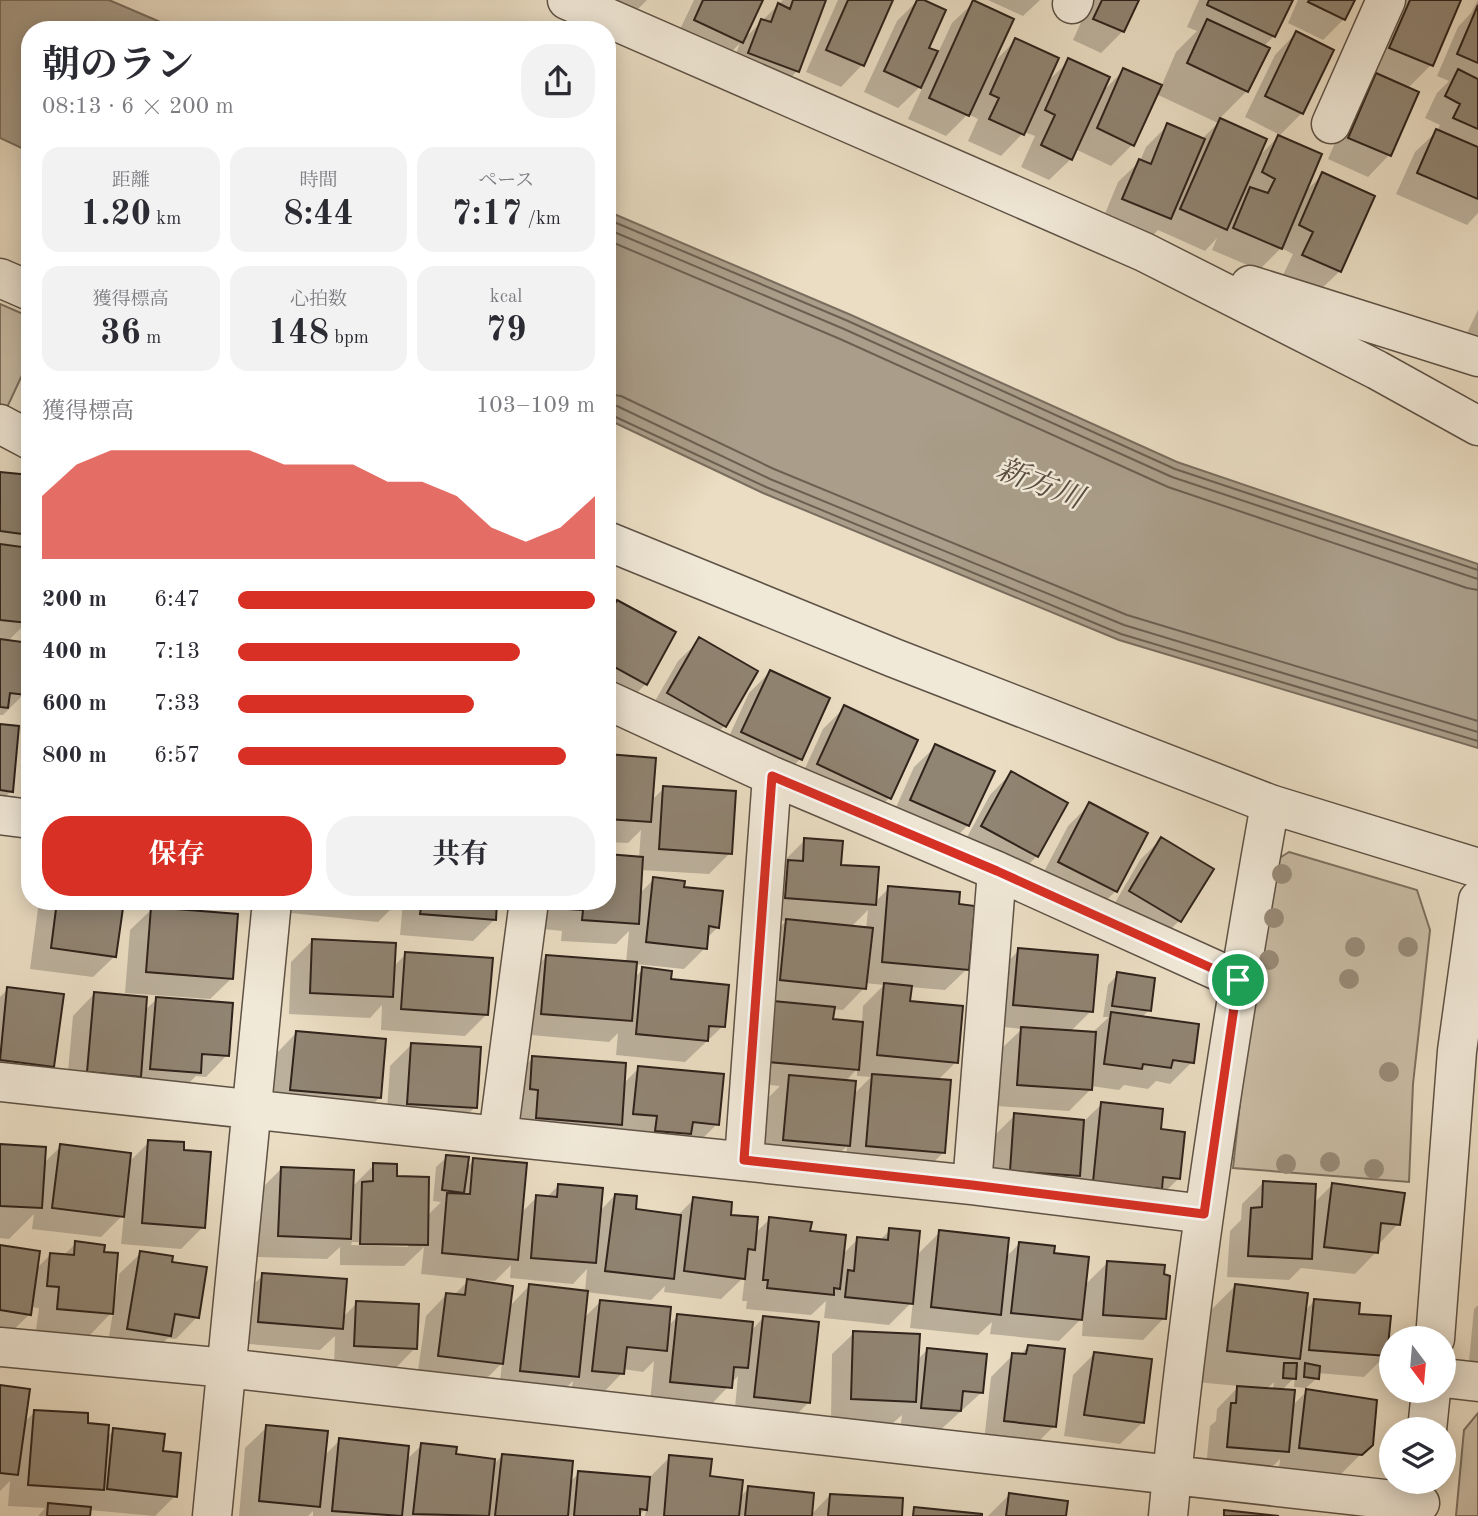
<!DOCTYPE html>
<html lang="ja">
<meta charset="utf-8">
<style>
body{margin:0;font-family:"Old Standard TT","Noto Serif JP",serif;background:#f2f2f3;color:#2b2b33;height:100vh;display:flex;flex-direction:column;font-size:26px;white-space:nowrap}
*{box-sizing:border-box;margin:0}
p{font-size:23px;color:#7c7c81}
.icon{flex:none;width:38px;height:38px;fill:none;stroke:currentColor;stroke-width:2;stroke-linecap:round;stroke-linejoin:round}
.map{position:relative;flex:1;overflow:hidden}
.drawer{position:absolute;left:21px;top:21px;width:595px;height:889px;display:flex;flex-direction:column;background:#fff;border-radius:28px;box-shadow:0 4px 18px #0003}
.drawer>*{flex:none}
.needle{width:46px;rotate:164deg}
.tools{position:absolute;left:1379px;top:1326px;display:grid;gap:14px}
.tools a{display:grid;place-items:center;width:77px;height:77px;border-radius:50%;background:#fff;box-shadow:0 4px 18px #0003;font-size:35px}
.pin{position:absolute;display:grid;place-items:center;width:60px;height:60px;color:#fff;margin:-30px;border:4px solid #fff;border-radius:50%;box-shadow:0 2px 7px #0007}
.round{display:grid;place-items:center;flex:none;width:74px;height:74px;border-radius:28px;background:#f2f2f3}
.summary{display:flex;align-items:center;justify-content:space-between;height:119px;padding:0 21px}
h1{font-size:38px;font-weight:700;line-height:52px}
.metrics{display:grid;grid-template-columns:repeat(3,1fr);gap:10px;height:119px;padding:7px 21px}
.metrics div{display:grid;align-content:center;border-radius:18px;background:#f2f2f3;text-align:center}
.metrics b{font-size:35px;font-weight:700}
.metrics small{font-size:19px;font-weight:400}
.metrics p{font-size:19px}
.chart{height:196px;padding:14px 21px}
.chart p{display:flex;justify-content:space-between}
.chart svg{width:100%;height:126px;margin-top:7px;fill:#d93025;opacity:.7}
.cta{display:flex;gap:14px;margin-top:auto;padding:14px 21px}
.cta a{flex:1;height:80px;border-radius:28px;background:#d93025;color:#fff;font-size:28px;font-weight:700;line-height:80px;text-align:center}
.cta a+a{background:#f2f2f3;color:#2b2b33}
ul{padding:0 21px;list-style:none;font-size:23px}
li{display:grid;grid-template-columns:112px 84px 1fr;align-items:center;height:52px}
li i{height:18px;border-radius:9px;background:#d93025}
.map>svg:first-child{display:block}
.green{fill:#cabda6;stroke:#7c7060;stroke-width:2}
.water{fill:#aa9e8a;stroke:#796d5e;stroke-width:2}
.shadow{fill:#0003;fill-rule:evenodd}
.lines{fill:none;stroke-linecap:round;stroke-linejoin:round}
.shore{stroke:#6c6052;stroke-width:2}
.building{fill:#908472;stroke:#2f231b;stroke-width:2}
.minor-casing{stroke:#5e5245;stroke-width:41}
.minor{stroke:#f1e9d8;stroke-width:38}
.tree{fill:#998c7a}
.route-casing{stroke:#fff;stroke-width:14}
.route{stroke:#d93025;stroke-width:9}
.labels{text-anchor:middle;stroke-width:5;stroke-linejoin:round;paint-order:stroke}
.water-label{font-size:30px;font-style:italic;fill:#5a4e42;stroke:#f1e9d8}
</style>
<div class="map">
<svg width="1478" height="1516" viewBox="0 0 1478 1516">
<rect width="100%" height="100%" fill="#eaddc3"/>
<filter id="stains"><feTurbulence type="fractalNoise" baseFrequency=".00286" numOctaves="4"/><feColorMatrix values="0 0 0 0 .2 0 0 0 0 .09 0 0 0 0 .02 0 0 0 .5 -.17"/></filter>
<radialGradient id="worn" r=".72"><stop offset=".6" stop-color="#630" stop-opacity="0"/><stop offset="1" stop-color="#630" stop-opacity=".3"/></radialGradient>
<!-- green -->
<path class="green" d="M0 304 30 317V358L4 414 0 412Z
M1289 852 1417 890 1430 930 1413 1084 1409 1182 1233 1168 1265 867Z
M1478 1413V1516H1456L1464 1430Z"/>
<!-- water -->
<path class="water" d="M0 0H109L179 30H30V152L0 138Z
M607 211 851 315 1177 462 1478 564V748L1119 640 763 493 607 419Z"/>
<!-- shadow -->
<path class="shadow" d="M590 0H647L638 9 632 7 618 21Z
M694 0H761L743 40 783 0H824L797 71 776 93 728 75 740 43 720 64 674 42Z
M838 0H891L862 65 841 87 806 72Z
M918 0H920L927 49 938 53 952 23 974 2 991 65 1016 40 1047 82 1069 61 1102 92 1124 70 1161 87 1176 52 1197 31 1187 27 1199 0H1291L1274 36 1263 47 1247 91 1219 119 1265 140 1257 158 1278 137 1304 193 1323 174 1340 271 1318 292 1282 277 1293 254 1281 248 1259 270 1212 250 1217 238 1205 251 1158 230 1148 240 1102 221 1118 182 1140 161 1146 147 1168 125 1202 139 1218 123 1156 94 1132 145 1111 166 1075 149 1071 159 1049 180 1021 167 1035 136 1024 132 1001 156 968 141 978 119 968 114 946 136 908 119 925 82 898 108 864 92 897 21Z
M988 0H1040L1023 16Z
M1091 0H1137L1123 31 1101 53 1073 40Z
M1298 0H1353L1344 19 1323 40 1288 23Z
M1399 0H1459L1431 65 1407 89 1416 93 1389 155 1368 177 1328 159 1355 97 1378 74 1369 70Z
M1478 0V213L1467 225 1396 194 1415 152 1437 131 1440 125 1425 118 1437 93 1449 81 1437 76 1458 27 1471 13Z
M1296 33 1302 113 1280 135 1245 117 1275 55Z
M1478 310V356L1460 348Z
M30 400V451L10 441Z
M0 474 30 477V592L27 622 7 642 30 645V652L24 694 3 715H0Z
M617 602 646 684 624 705 607 696V613Z
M700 640 724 726 703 747 647 715 678 661Z
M770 672 828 699 800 759 779 781 721 754 749 693Z
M844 708 889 798 868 819 797 786 823 729Z
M0 726 11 791 0 802Z
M936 746 968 825 947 847 890 821 914 767Z
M607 756 651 801 664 788 730 853 709 874 640 870 639 894 654 879 682 889 718 927 706 939 705 948 684 969 635 964 634 978 643 969 669 981 723 1026 685 1062 616 1055 618 1033 609 1042 520 1034 525 978 546 957 626 963 629 931 616 944 561 941 562 931 533 928 534 901H607L639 858 641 830 628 843 607 842Z
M1011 773 1066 803 1037 856 1015 878 961 848 990 795Z
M1090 804 1116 891 1094 912 1038 883 1068 826Z
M1161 839 1180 920 1158 942 1109 913 1140 860Z
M805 840 839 867 874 903 889 888 958 906 967 969 945 990 910 987 908 1003 956 1062 937 1081 943 1153 921 1174 845 1167 847 1146 826 1167 762 1161 768 1098 780 1086 747 1083 765 942 786 921 765 919 783 862ZM868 910 866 929 850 928ZM865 983 884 985 863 1006 862 1023 831 1021 833 1009 843 1010 864 988ZM857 1069V1076L871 1077 853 1095 845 1082Z
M39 901H122L115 956 93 977 30 969Z
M292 901H399L378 922 291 913Z
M403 901H496L494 920 473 941 400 935Z
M152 909 232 978 210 999 125 993 130 930Z
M312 941 393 967 406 954 487 1014 465 1036 381 1030 382 1005 370 1018 289 1014 291 962Z
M1019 950 1091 1011 1070 1032 1092 1033 1109 1017H1103L1108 985 1118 974 1149 1010 1141 1018 1192 1062 1170 1084 1156 1081 1148 1089 1124 1085 1119 1090 1091 1086V1089L1069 1111 996 1106 1000 1050 1022 1029 993 1026 998 972Z
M8 989 53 1066 31 1088 0 1084V997Z
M94 994 144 1011 157 999 227 1055 206 1077 196 1076 178 1094 66 1093 73 1016Z
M296 1033 379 1098 358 1119 270 1111 275 1055Z
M412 1044 475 1107 454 1129 386 1125 390 1066Z
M533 1058 623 1084 639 1068 717 1124 696 1145 515 1139 511 1079Z
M1102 1104 1159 1131 1179 1178 1157 1200 989 1192 993 1137 1015 1115 1084 1121Z
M149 1142 203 1227 181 1249 121 1244 124 1214 101 1237 32 1229 34 1214 9 1239 0 1238V1146L43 1164 61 1146 129 1162Z
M447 1157 466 1168 474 1160 521 1213 537 1197 546 1198 559 1185 599 1212 615 1195 634 1211 677 1216 694 1199 730 1216 754 1234 770 1219 809 1232 842 1255 858 1239 879 1241 890 1230 916 1256 940 1232 1006 1257 1019 1244 1052 1255 1084 1286 1107 1263 1164 1318 1143 1340 1082 1336 1083 1317 1059 1341 990 1334 992 1322 978 1335 910 1328 913 1301 889 1325 824 1318 826 1301 811 1315 746 1309 747 1301H742L745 1276 721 1299 664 1292 665 1286 651 1300 586 1292 583 1319 600 1302 667 1327 678 1316 751 1331 763 1318 809 1402 787 1424 734 1418 738 1376 708 1408 650 1403 654 1361 643 1372 623 1369 622 1373 601 1395 571 1392 573 1381 556 1398 499 1392 502 1363 480 1385 417 1377 426 1316 447 1294 454 1295 470 1279 421 1274 424 1247 404 1266 340 1265V1247L327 1259 257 1257 260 1190 281 1169 351 1188 374 1165 395 1178 427 1216 441 1202 433 1201 436 1167ZM352 1242 408 1243V1247L351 1245ZM511 1265 510 1278 573 1284 587 1269 585 1292 529 1286 509 1307 470 1282 471 1279 495 1281Z
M1263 1183 1313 1204 1332 1185 1398 1224 1377 1246 1376 1252 1355 1274 1301 1268 1289 1280 1227 1277 1230 1231 1241 1220 1242 1204Z
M76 1243 112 1300H115L119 1274 141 1253 170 1263 197 1317 176 1339 168 1338 148 1357 107 1350 113 1311 90 1335 36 1330 39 1308 31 1307 30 1314 8 1335 0 1334V1247L36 1269 50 1255 63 1256Z
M263 1275 343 1317 357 1303 415 1348 394 1370 334 1367 335 1336 320 1350 237 1343 242 1296Z
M1235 1286 1304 1312 1314 1301 1357 1315 1385 1356 1364 1377 1318 1373 1317 1378 1306 1388 1294 1387 1295 1377 1281 1391 1291 1407 1307 1391 1371 1444 1339 1476 1279 1469 1280 1459 1266 1473 1206 1468 1210 1426 1216 1421 1217 1409 1239 1386 1196 1382 1204 1317ZM1274 1382 1273 1390H1266Z
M1478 1305V1362L1469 1361 1474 1309Z
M854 1333 917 1360 927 1350 981 1393 938 1432 900 1429 902 1415 893 1423 831 1420 832 1354Z
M1028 1347 1054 1426 1033 1447 984 1442 991 1377 1013 1355H1020Z
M1094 1354 1142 1423 1120 1444 1064 1436 1073 1375Z
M0 1387 23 1423 35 1412 86 1424 107 1437 114 1430 161 1452 175 1496 155 1516 89 1510 88 1516H38L45 1508 8 1506 10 1481 0 1491Z
M267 1427 323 1457 340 1440 406 1460 422 1445 492 1466 502 1456 569 1483 579 1473 648 1479 670 1457 739 1498 749 1488 810 1516 830 1495 900 1516H645L646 1509 638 1516H313V1511L308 1516H239L245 1448Z
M1009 1495 1064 1516H988Z"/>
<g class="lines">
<!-- shore -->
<path class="shore" d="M607 219 848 321 1175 469 1478 570
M607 229 844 329 1172 477 1478 579
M607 240 840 339 1168 487 1467 588 1478 590
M607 394 621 396 774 469 1127 615 1478 721
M607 404 617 406 770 479 1124 625 1478 732
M607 413 766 487 1121 634 1478 741"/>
</g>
<!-- building -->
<path class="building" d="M703 0H763L743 43 694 20Z
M793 0H826L799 72 748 53 761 19 771 22 778 3 790 9Z
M848 0H893L864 66 826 50Z
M917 0H924L946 10 929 48 938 51 921 88 884 71Z
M973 0 1014 19 969 116 929 98Z
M1102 0H1139L1124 32 1093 19Z
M1209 0H1293L1275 37 1207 5Z
M1309 0H1355L1345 20 1308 2Z
M1410 0H1461L1433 66 1389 48Z
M1478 5V63L1457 54Z
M1207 19 1270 48 1248 92 1187 63Z
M1296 31 1334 50 1303 114 1265 96Z
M1015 38 1059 58 1024 135 989 119 999 98 990 94Z
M1068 58 1110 77 1072 160 1041 145 1055 115 1045 110Z
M1123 68 1162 85 1134 146 1097 128Z
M1458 69 1478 79V129L1453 118 1460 104 1445 96Z
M1376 73 1419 92 1391 156 1348 138Z
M1220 118 1267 139 1227 230 1180 209Z
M1167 123 1205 139 1171 219 1122 199 1139 159 1151 164Z
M1436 129 1478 147V199L1417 173Z
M1278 135 1322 154 1282 249 1233 228 1250 187 1268 193 1275 179 1262 172Z
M1322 172 1375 196 1341 272 1302 255 1313 232 1299 225Z
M0 472 30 475V535L0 531Z
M0 544 30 548 28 623 0 620Z
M617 600 676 632 647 685 607 663V618Z
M699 637 758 671 726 727 667 693Z
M0 639 30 643 26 695 10 693 8 708 0 707Z
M770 670 830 698 802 760 741 732Z
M844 705 918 740 891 799 817 764Z
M0 724 19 726 13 792 0 790Z
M935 744 995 771 969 826 910 800Z
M607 754 656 758 651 822 607 819Z
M1011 771 1068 803 1038 857 981 826Z
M663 786 736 791 732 854 659 849Z
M1089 802 1148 833 1117 892 1058 862Z
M1161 837 1214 869 1181 922 1129 891Z
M804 838 843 841 841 865 879 867 876 905 785 898 788 860 803 861Z
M607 854 643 857 639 924 582 920 583 910 553 908 554 901H607Z
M653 877 685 881 684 887 723 891 719 928 709 926 707 949 646 942Z
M888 886 960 892 959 904 975 906 969 970 882 962Z
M57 901H124L116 957 51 948Z
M422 901H497L496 920 420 914Z
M151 907 238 914 233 979 146 972Z
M786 919 873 928 866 989 780 980Z
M312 939 396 943 393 997 310 993Z
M1018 948 1098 955 1093 1012 1013 1005Z
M405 952 493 958 488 1015 401 1009Z
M546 955 637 962 632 1021 541 1014Z
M642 967 672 971 671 979 729 985 725 1027 709 1026 708 1041 636 1034Z
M1117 972 1155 978 1151 1011 1112 1006Z
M884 983 912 986 910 1001 963 1006 958 1063 877 1055Z
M7 987 64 994 54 1067 0 1060Z
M94 992 147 997 141 1077 87 1072Z
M156 997 233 1003 229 1056 202 1054 201 1073 150 1069Z
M773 1001 835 1007 833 1019 863 1022 859 1070 768 1062Z
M1111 1012 1199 1024 1194 1063 1173 1060 1171 1068 1143 1064 1142 1069 1104 1064Z
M1021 1027 1096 1032 1092 1090 1017 1085Z
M296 1031 386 1039 381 1098 290 1090Z
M411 1043 481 1047 477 1108 407 1104Z
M532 1056 626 1063 622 1125 536 1118 538 1090 530 1089Z
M638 1066 724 1074 719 1125 693 1122 691 1134 655 1131 657 1116 633 1114Z
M872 1074 951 1080 945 1153 866 1146Z
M789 1075 856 1081 850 1146 783 1140Z
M1101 1102 1163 1109 1161 1129 1185 1132 1180 1179 1163 1177 1162 1189 1093 1182Z
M1014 1113 1084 1120 1080 1176 1010 1171Z
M148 1140 184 1142V1150L211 1152 205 1228 142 1223Z
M0 1144 46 1147 42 1208 0 1206Z
M60 1144 131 1153 124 1217 52 1208Z
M446 1155 469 1157 464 1193 442 1190Z
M473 1158 527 1163 518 1260 442 1253 447 1193 470 1194Z
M373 1163 397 1164V1176L429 1177 428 1245 360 1244 362 1182 373 1181Z
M281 1167 354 1170 351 1239 278 1236Z
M1263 1181 1316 1184 1312 1259 1248 1256 1251 1208 1262 1207Z
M1332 1183 1405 1193 1400 1225 1381 1223 1378 1253 1324 1247Z
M558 1184 603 1188 596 1263 531 1258 536 1195 557 1197Z
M615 1194 637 1196 636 1209 681 1215 674 1279 605 1271Z
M693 1197 732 1202 731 1215 758 1217 755 1250 748 1249 745 1279 684 1271Z
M769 1217 812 1222 810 1231 846 1235 840 1289 834 1288V1295L767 1288 768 1280H763Z
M889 1228 920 1231 913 1304 845 1297 848 1270 854 1271 857 1237 888 1240Z
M939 1230 1009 1238 1001 1315 931 1307Z
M75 1241 105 1245 104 1252 118 1253 113 1314 57 1309 59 1287 47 1286 50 1253 74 1255Z
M1019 1242 1055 1246 1054 1253 1089 1257 1082 1320 1011 1313Z
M0 1245 40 1251 31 1315 0 1310Z
M140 1251 173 1256 172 1262 207 1267 199 1318 175 1314 171 1336 127 1329Z
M1107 1261 1165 1265 1164 1274 1170 1276 1166 1319 1103 1315Z
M262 1273 347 1279 343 1329 258 1322Z
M467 1279 513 1286 503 1364 438 1356 446 1293 465 1295Z
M529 1284 588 1291 579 1377 520 1371Z
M1235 1284 1308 1293 1300 1359 1227 1351Z
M1314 1299 1360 1303 1359 1314 1391 1316 1387 1356 1309 1350Z
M600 1300 671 1307 667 1351 627 1347 624 1374 592 1371Z
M356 1301 419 1304 417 1349 354 1346Z
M677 1314 753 1322 748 1368 734 1367 732 1388 670 1382Z
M763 1316 819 1322 810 1403 754 1397Z
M853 1331 920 1334 916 1402 851 1399Z
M1028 1345 1065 1349 1056 1427 1004 1421 1012 1353 1026 1354Z
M927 1348 987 1354 983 1393 963 1391 961 1411 921 1408Z
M1094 1352 1152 1359 1144 1423 1084 1415Z
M1284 1363H1297L1296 1379 1283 1378Z
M1305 1363 1320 1366 1319 1379 1304 1377Z
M0 1385 30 1389 18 1475 0 1473Z
M1237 1386 1295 1390 1289 1452 1227 1447 1231 1403H1236Z
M1306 1389 1377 1400 1373 1445 1362 1455 1299 1448Z
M34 1410 88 1413V1423L109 1425 104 1490 28 1485Z
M266 1425 328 1431 320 1507 259 1501Z
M113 1428 165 1434 163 1451 181 1453 177 1497 107 1489Z
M339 1438 409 1446 402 1516 332 1511Z
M421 1443 457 1447 456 1454 495 1459 489 1516 413 1514Z
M502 1454 573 1461 568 1516H495Z
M669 1455 712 1459 710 1476 743 1480 739 1516H664Z
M578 1471 650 1477 647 1510 640 1509V1516H574Z
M748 1486 814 1493 812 1516H745Z
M1009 1493 1068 1501 1066 1516H1006Z
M830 1494 903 1498 902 1516H828Z
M48 1503 91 1507 90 1516H47Z
M914 1507 982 1514V1516H913Z
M1224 1510 1279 1516H1224Z"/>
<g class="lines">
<defs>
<path id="minor" d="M567 0 1144 252 1377 370 1478 426
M1072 4 1074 0
M1331 124 1386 0
M0 278 30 291
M1250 285 1478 357
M0 424 30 440
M607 541 894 658 1270 804 1478 868
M607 700 772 776 997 871 1238 980
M0 815 30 819
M0 1082 498 1136 972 1185 1204 1214
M498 1136 529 901
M744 1160 772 776
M972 1185 997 871
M1435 1339 1457 1051 1478 900
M0 1347 227 1368 1420 1503
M1444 1378 1478 1382
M1427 1430 1431 1391
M212 1516 272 901
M1168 1516C1191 1277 1228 1040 1270 804"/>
</defs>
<!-- minor casing -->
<use href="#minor" class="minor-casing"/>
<!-- minor -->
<use href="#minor" class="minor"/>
</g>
<!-- trees -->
<g class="tree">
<circle cx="1282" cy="874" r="10"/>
<circle cx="1274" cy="918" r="10"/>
<circle cx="1355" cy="947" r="10"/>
<circle cx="1408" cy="947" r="10"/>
<circle cx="1269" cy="960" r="10"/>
<circle cx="1349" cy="979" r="10"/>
<circle cx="1389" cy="1072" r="10"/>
<circle cx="1330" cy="1162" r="10"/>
<circle cx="1286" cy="1164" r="10"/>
<circle cx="1374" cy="1169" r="10"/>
</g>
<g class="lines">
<defs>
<path id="route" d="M772 776 997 871 1238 980 1204 1214 972 1185 744 1160Z"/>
</defs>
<!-- route casing -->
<use href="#route" class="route-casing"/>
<!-- route -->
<use href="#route" class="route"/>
</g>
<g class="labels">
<!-- water labels -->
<g class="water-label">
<text transform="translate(1040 483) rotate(21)" y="10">新方川</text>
</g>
</g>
<rect width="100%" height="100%" filter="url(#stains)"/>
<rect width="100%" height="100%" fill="url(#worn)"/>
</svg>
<div class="tools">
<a><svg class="needle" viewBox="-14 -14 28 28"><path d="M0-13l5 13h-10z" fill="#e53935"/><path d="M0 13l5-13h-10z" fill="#7c7c81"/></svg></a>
<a><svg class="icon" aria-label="layers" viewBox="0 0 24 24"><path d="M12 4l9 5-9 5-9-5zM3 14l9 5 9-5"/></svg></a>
</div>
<div class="pin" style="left:1238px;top:980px;background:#1e9e55"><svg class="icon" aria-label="arrive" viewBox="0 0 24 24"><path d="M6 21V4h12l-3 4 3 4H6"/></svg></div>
<section class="drawer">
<div class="summary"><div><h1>朝のラン</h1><p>08:13 · 6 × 200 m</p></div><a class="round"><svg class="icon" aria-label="share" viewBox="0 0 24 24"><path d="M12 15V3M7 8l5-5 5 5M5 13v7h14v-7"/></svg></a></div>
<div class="metrics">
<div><p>距離</p><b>1.20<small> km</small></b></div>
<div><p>時間</p><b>8:44</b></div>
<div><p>ペース</p><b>7:17<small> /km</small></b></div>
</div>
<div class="metrics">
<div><p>獲得標高</p><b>36<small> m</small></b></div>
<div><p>心拍数</p><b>148<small> bpm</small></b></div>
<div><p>kcal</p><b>79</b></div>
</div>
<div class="chart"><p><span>獲得標高</span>103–109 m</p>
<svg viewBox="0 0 160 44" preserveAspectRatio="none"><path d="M0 44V22L10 11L20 6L30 6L40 6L50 6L60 6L70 11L80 11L90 11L100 17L110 17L120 22L130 33L140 38L150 33L160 22V44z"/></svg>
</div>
<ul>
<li><b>200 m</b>6:47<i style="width:100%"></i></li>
<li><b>400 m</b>7:13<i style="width:79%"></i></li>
<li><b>600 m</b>7:33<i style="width:66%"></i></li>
<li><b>800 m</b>6:57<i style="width:92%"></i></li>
</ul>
<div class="cta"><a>保存</a><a>共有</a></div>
</section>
</div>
